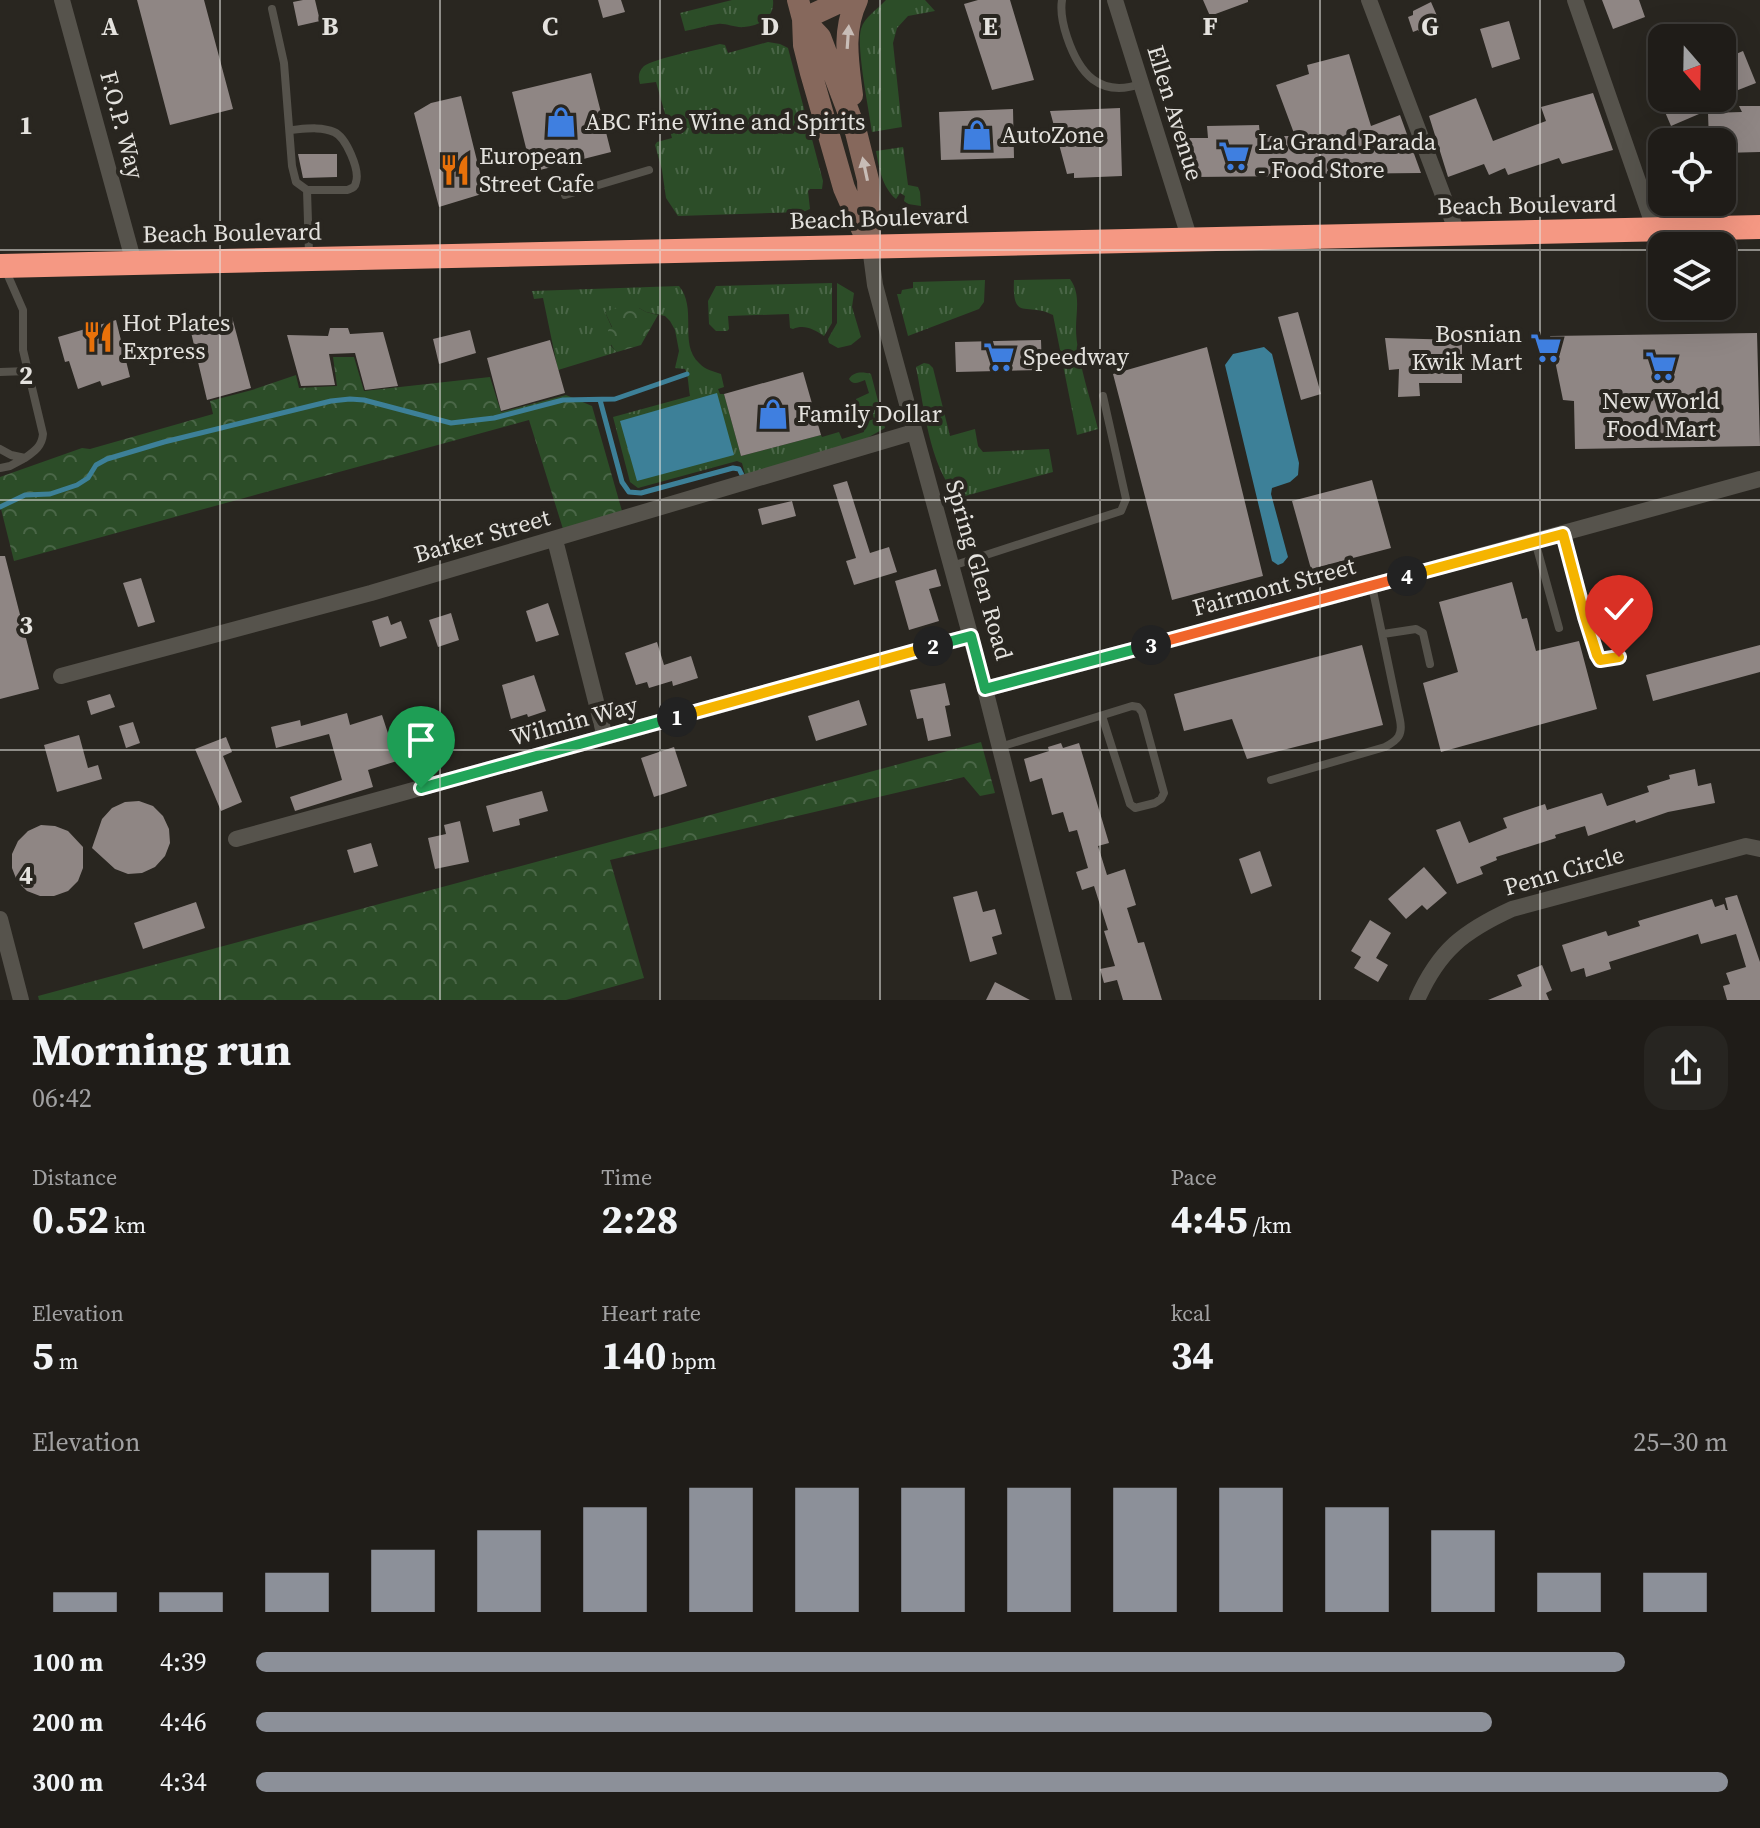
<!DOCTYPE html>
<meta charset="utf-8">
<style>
body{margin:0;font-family:"Source Serif 4",serif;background:#272521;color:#f1f3f6;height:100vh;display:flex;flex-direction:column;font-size:30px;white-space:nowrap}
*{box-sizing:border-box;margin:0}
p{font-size:26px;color:#a1a1a2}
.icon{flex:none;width:44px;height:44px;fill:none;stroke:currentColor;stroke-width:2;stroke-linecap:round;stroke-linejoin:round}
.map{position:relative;height:1000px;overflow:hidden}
.details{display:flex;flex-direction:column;background:#1f1c18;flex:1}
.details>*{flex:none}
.needle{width:52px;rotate:160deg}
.controls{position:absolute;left:1648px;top:24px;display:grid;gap:16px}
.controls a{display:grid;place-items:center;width:88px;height:88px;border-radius:16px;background:#1f1c18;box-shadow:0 8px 32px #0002,0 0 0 2px #3c3a37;font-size:40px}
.pin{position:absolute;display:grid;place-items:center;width:68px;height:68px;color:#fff;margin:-82px -34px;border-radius:50% 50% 50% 0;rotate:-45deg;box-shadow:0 0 8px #0007}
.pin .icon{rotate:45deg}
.km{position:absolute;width:40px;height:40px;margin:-20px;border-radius:50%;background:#222;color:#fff;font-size:22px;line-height:40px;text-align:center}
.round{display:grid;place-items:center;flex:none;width:84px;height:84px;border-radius:24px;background:#272521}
.headline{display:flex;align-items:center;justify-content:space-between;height:136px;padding:0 32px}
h1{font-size:44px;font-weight:700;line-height:60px}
.metrics{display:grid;grid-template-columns:repeat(3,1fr);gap:12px;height:136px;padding:8px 32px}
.metrics div{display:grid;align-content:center}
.metrics b{font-size:40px;font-weight:700}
.metrics small{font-size:22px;font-weight:400}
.metrics p{font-size:22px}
.chart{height:224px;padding:16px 32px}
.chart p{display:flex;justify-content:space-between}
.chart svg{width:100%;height:144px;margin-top:8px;stroke:#8c9099;stroke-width:6}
ul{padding:0 32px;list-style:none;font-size:26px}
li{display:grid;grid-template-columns:128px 96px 1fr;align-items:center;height:60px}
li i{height:20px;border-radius:10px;background:#8c9099}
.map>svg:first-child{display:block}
.grass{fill:url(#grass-tufts)}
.forest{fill:url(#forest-crowns)}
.water{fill:#3d8098}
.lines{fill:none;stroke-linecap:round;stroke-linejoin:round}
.stream{stroke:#3d8098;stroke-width:5}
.building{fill:#8f8684}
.lane{stroke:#56534c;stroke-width:8}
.street{stroke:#56534c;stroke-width:16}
.secondary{stroke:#86685c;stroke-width:22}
.highway{stroke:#f59883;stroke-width:24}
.oneway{fill:#c8bdb7}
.split-1-casing{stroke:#fff;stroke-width:16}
.split-2-casing{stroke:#fff;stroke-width:16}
.split-3-casing{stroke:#fff;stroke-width:16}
.split-4-casing{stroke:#fff;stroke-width:16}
.split-5-casing{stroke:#fff;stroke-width:16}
.split-1{stroke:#22a559;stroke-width:10}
.split-2{stroke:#f5b400;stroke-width:10}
.split-3{stroke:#22a559;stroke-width:10}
.split-4{stroke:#f0652b;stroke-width:10}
.split-5{stroke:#f5b400;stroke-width:10}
.grid{fill:none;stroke:#e4e2de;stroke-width:2;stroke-opacity:0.55}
.labels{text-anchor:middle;stroke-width:8;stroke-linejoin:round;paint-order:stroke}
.street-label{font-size:24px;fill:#e4e2de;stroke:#292620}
.poi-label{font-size:24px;fill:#e4e2de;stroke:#292620;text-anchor:start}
.grid-label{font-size:26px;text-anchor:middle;font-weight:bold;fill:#e4e2de;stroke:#292620;stroke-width:8;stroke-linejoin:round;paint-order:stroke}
</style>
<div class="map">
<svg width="1760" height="1000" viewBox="0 0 1760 1000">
<defs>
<pattern id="grass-tufts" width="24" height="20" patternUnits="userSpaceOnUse" patternTransform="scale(2)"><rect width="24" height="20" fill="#2c4d28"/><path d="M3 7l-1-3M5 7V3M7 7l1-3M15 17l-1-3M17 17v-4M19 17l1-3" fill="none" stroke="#4a6647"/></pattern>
<pattern id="forest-crowns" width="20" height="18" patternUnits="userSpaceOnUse" patternTransform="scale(2)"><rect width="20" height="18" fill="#2c4d28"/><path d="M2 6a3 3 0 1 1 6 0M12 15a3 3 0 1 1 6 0" fill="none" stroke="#4a6647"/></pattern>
</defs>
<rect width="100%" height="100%" fill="#292620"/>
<!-- grass -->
<path class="grass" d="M732 0H773C775 17 760 26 744 27 735 28 726 23 718 24 707 25 696 29 685 31L680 13Z
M886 0H925L935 11 908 16 897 28 893 43 902 127 872 132C869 110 856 47 861 29 864 17 878 9 886 0Z
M768 42 780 44 788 48 823 181 822 189H810L808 191 810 209 803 212 678 216 666 198 662 170 655 145 657 142 672 138 656 82 640 84C638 77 638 72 644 66 653 59 706 48 720 44L725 45 728 53Z
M903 147 908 185 918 187 920 192 921 206 908 204 904 201 905 196 900 193 896 199C882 187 879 168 876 151Z
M1070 279C1081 294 1076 311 1076 328 1076 357 1091 400 1098 429L1077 435 1053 315C1027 301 1012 323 1014 280Z
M985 280 984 302 979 309 908 336 897 294H901L902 290 913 288V282Z
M832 283V323L824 336C814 329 804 324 793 329L790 328 789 314 728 316 729 329 727 331H716L709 324 708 301 716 286Z
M837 283 854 293 852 307 861 337 851 345 838 348 829 343 828 339 837 323Z
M679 286C698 309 678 343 699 363 705 370 713 371 721 374L724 387 718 389 720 394H724L741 456 821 435 822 437 839 432 842 439 864 432 862 423 874 419 871 407 858 410 856 399 869 393 865 380C859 382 853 386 849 379 854 371 863 372 871 374L885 428 860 442 746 478 742 463 737 461 638 488 630 482 613 417 690 396C688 386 689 378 685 369L675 368 679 351 675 330 670 321 665 316 646 312 639 308 605 312 612 328 611 346 617 352 558 370 543 298 534 299 532 291Z
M924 363 929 364 933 368 950 436 975 429 978 446 983 452 1049 449 1053 472 965 496 956 495C929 464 924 406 916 367Z"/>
<!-- forest -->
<path class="forest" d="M623 306 639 308 646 312 658 315 641 345 617 352C610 345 608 340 608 330L612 327 605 312Z
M333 357H354L364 391 490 377 501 412 566 395 592 406 622 511 563 529 529 420 14 561 0 505V477L82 448 90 449 213 414 210 401 252 390 296 375 299 388 337 386Z
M981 742 995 793 980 796 964 777 610 860 644 978 566 1000H39L38 996Z"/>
<!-- water -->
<path class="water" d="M1264 347 1272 354 1299 463 1298 475 1290 482 1272 488 1271 494 1288 557 1283 563 1278 565 1272 561 1225 365 1233 354Z
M717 393 734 455 637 481 620 421Z"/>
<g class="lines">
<!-- stream -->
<path class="stream" d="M600 400 622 482 629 492 641 493 733 468 739 469 742 475
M0 507 25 495 50 494 77 485 88 478 96 465 107 459 164 442 331 401 350 399 364 400 451 423 494 418 563 400 615 399 687 374"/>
</g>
<!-- building -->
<path class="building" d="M137 0H204L233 109 170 125Z
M303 0H315L320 21 298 26 293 2Z
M598 0H621L625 12 603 18Z
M978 0H1010L1034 80 992 90 964 4Z
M1203 0H1248V2L1210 16Z
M1602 0H1639L1645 17 1613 29Z
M1431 2 1441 25 1420 33 1418 30 1413 32 1408 17 1413 15V11Z
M1509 21 1520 59 1492 68 1480 29Z
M1743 51 1756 83 1733 92 1722 64V60Z
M1349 54 1371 126 1400 115 1421 173 1322 174 1321 172 1310 176 1309 172 1299 176 1195 177 1182 138H1208L1207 126 1259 125 1260 136H1295L1276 85 1309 74 1307 65Z
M591 73 611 152 532 172 512 92Z
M1593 93 1613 150 1562 164 1559 158 1508 175 1505 168 1489 175 1484 164 1448 177 1429 116 1476 98 1493 141 1546 121 1541 107Z
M461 96 485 193 439 207 414 113 431 103Z
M1659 98H1717L1718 99 1695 108H1713L1671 126Z
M1739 106H1760V152L1722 153V142H1709L1708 113 1742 112Z
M1120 108 1122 176 1074 178V173L1067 174 1050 111Z
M1013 109 1014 158 941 160 939 112Z
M298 154H337V177L303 178Z
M1298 312 1321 394 1301 400 1278 317Z
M232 317 251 388 207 400 190 328Z
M116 320 130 377 102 386 100 381 78 389 69 361 65 362 58 337Z
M330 328H348L350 334 383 332 398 386 365 390 355 353 329 354 335 385 301 386 287 335 328 336Z
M470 330 476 353 439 364 433 339Z
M1757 333 1760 446 1575 449 1574 401 1563 400 1550 336Z
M1385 338 1462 340V383H1419L1420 396 1398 397 1399 369 1389 370Z
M550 340 565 393 501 411 487 358Z
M1041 340 1042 370 956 372 955 342Z
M1207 347 1263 576 1172 600 1113 374Z
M803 372 821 435 741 456 724 394Z
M1372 480 1391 548 1311 569 1292 501Z
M847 481 870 553 889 547 897 572 854 585 846 561 856 558 833 485Z
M792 501 796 516 762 525 758 509Z
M0 556H5L39 689 0 699Z
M936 569 941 586 929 589 939 621 909 630 895 581Z
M141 578 155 622 138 627 123 583Z
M1512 582 1522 619 1527 618 1536 651 1579 641 1597 709 1441 752 1423 683 1458 672 1439 602Z
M548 603 559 635 536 642 526 611Z
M451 613 459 640 438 647 429 620Z
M388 616 391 625 401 621 407 638 380 647 372 621Z
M657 642 664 665 691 656 698 678 673 686 672 681 649 688 647 682 636 685 625 653Z
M1362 645 1383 725 1247 759 1232 719 1184 731 1174 694Z
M1760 645V672L1653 701 1646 675Z
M534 675 546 711 528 717 527 714 511 719 502 685Z
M945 683 950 705 945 706 951 736 928 741 923 718 917 719 910 690Z
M110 694 115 707 91 715 87 701Z
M859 700 867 725 816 741 808 716Z
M347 713 350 725 382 715 397 761 368 770 373 787 295 811 290 797 342 780 329 734 276 748 271 727 300 720 301 726Z
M133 722 140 743 126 748 119 726Z
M79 735 88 768 98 765 102 779 57 792 44 745Z
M226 737 232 752 223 756 242 802 221 811 195 749Z
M1061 743 1063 748 1079 743 1109 843 1098 846 1107 875 1125 869 1136 905 1127 908 1138 943 1144 942 1162 1000H1123L1117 980 1104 983 1100 969 1115 966 1104 931 1108 930 1094 886 1082 890 1076 872 1088 868 1077 830 1069 832 1063 812 1052 815 1042 778 1030 782 1024 759 1049 751 1048 747Z
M674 747 687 786 654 797 641 758Z
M1695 769 1698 786 1711 783 1715 803 1668 812 1636 823 1635 820 1588 836 1585 826 1555 835 1556 838 1496 857 1497 860 1480 867 1483 874 1457 884 1436 830 1460 821 1469 843 1507 828 1503 818 1545 804 1547 810 1602 793 1607 806 1649 792 1647 786 1670 779 1669 775Z
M542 791 548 811 519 819 520 825 493 832 486 806Z
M139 801 153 806 163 816 169 829 170 843 165 856 155 867 142 873 128 874 115 869 92 848 102 819 112 808 125 802Z
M460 821 469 862 435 869 428 838 446 834 444 825Z
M41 825 55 826 68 831 83 847V868L78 881 68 891 54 896H40L27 891 17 881 12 868V854L18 841 28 831Z
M371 843 378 866 354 873 347 850Z
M1260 851 1272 886 1251 894 1239 859Z
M1424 867 1447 893 1427 910 1422 905 1406 919 1388 899Z
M977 891 983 912 995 909 1002 934 992 937 997 954 970 962 953 897Z
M1737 895 1760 962V1000H1727L1723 986 1730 984 1726 973 1746 967 1736 934 1701 944 1698 934 1609 962 1611 969 1586 977 1584 968 1571 972 1562 945 1606 931 1608 936 1640 926 1638 921 1712 899 1715 907 1724 904 1726 910H1728L1725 898Z
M196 902 205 928 143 949 134 923Z
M1370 920 1391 933 1376 958 1388 965 1378 982 1354 968 1361 957 1351 951Z
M1542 965 1552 990 1546 993 1549 1000H1488L1522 986 1517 975Z
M995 982 1030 1000H986Z"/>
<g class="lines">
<!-- lane -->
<path class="lane" d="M1062 0C1060 12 1063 25 1067 37 1079 73 1099 98 1141 84
M272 9 284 63 292 166 296 182 307 190 309 254
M290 130C304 129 321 126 334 132 346 137 360 170 356 182 355 188 352 188 347 190H307
M565 195 649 170
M5 269 23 310V350L43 434C42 446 35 451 25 458
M0 372 28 371
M0 449 11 455 25 458 10 466 0 468
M1563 534 1585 617 1597 655 1600 660 1619 657
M1535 541 1559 628
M952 566 1121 511 1126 499 1103 396
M1383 634 1416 629 1423 633 1430 664
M1000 747 1132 706 1138 707 1142 712 1164 793 1161 799 1155 803 1135 808 1130 804 1102 716
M1271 780 1385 747C1398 740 1403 735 1400 720L1372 586"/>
<!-- street -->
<path class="street" d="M62 0 134 263
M1115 0 1190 240
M1369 0 1458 235
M1575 0 1655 230
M870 247 875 285 892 349 985 689 1064 1000
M555 540 605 737
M61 676 371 593 914 432
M985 689 1250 619 1760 479
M236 839 971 636
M0 919 21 1000
M1417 1000C1439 950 1464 931 1512 909L1746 846 1760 849"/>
<!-- secondary -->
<path class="secondary" d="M798 0 803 19 804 45 811 73 844 188 870 247
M803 19 820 37 856 132 868 180 870 234
M803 19 844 0
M852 95C848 62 842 31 857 0"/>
<!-- highway -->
<path class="highway" d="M0 266 1760 227"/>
</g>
<!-- one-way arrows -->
<defs><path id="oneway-solid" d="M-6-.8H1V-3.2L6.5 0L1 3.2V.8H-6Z" transform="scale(2)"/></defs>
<g class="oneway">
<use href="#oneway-solid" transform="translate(848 37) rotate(-86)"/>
<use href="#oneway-solid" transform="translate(865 169) rotate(-102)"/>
</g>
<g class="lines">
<defs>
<path id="split-1" d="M421 788 677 717"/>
<path id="split-2" d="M677 717 933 646"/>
<path id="split-3" d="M933 646 971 636 985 689 1151 645"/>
<path id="split-4" d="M1151 645 1407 576"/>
<path id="split-5" d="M1407 576 1563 534 1585 617 1597 655 1600 660 1619 657"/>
</defs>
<!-- split-1 casing -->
<use href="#split-1" class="split-1-casing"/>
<!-- split-2 casing -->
<use href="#split-2" class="split-2-casing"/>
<!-- split-3 casing -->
<use href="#split-3" class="split-3-casing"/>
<!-- split-4 casing -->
<use href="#split-4" class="split-4-casing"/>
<!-- split-5 casing -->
<use href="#split-5" class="split-5-casing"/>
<!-- split-1 -->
<use href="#split-1" class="split-1"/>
<!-- split-2 -->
<use href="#split-2" class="split-2"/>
<!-- split-3 -->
<use href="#split-3" class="split-3"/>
<!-- split-4 -->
<use href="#split-4" class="split-4"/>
<!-- split-5 -->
<use href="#split-5" class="split-5"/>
</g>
<!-- grid -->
<path class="grid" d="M220 0V1000M440 0V1000M660 0V1000M880 0V1000M1100 0V1000M1320 0V1000M1540 0V1000M0 250H1662M1722 250H1760M0 500H1760M0 750H1760"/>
<!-- icons -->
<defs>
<symbol id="shop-bare" viewBox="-9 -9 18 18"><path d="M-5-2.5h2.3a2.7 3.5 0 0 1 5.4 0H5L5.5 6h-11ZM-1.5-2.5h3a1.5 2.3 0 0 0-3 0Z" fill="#3f7fe0" stroke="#292620" stroke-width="2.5" paint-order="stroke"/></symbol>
<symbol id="supermarket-bare" viewBox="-9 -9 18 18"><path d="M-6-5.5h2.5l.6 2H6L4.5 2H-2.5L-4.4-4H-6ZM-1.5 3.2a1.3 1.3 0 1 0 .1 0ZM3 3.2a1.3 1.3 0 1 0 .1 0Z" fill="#3f7fe0" stroke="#292620" stroke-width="2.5" paint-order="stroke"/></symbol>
<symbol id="restaurant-bare" viewBox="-9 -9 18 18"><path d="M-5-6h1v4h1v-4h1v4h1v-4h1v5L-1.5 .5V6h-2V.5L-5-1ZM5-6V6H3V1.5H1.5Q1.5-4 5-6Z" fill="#e8710a" stroke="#292620" stroke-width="2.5" paint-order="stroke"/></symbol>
</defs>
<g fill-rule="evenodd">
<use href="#shop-bare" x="539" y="100" width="44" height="44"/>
<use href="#shop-bare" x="955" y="113" width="44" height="44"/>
<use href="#supermarket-bare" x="1212" y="134" width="44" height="44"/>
<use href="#restaurant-bare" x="433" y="148" width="44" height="44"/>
<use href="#restaurant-bare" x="76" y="315" width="44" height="44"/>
<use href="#supermarket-bare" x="1524" y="326" width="44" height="44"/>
<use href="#supermarket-bare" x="977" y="335" width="44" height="44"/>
<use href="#supermarket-bare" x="1639" y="344" width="44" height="44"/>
<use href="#shop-bare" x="751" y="392" width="44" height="44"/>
</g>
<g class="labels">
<!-- street labels -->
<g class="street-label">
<text transform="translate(1175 113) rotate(73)" y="8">Ellen Avenue</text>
<text transform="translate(122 125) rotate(75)" y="8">F.O.P. Way</text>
<text transform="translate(1527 205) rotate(-1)" y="8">Beach Boulevard</text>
<text transform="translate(879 218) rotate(-2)" y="8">Beach Boulevard</text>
<text transform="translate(232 233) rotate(-1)" y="8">Beach Boulevard</text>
<text transform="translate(482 536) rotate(-16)" y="8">Barker Street</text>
<text transform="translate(979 570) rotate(74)" y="8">Spring Glen Road</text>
<text transform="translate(1274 587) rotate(-15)" y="8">Fairmont Street</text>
<text transform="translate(574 721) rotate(-15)" y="8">Wilmin Way</text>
<text transform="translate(1564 871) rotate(-16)" y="8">Penn Circle</text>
</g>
<!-- poi labels -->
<g class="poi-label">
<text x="585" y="130">ABC Fine Wine and Spirits</text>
<text x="1001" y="143">AutoZone</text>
<text x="1258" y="150">La Grand Parada<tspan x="1258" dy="28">- Food Store</tspan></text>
<text x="479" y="164">European<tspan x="479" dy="28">Street Cafe</tspan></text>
<text x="122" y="331">Hot Plates<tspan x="122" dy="28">Express</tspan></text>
<text x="1522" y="342" text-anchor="end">Bosnian<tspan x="1522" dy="28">Kwik Mart</tspan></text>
<text x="1023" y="365">Speedway</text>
<text x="1661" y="409" text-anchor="middle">New World<tspan x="1661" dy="28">Food Mart</tspan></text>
<text x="797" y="422">Family Dollar</text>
</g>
</g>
<g class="grid-label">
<text x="110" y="35">A</text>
<text x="330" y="35">B</text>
<text x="550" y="35">C</text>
<text x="770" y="35">D</text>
<text x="990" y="35">E</text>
<text x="1210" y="35">F</text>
<text x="1430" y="35">G</text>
<text x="26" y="134">1</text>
<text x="26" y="384">2</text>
<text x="26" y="634">3</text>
<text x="26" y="884">4</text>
</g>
</svg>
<div class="controls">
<a><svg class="needle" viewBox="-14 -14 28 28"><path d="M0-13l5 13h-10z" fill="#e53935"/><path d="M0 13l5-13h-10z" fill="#a1a1a2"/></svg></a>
<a><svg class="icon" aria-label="locate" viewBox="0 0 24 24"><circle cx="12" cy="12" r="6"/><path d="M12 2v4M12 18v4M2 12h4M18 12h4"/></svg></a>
<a><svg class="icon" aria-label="layers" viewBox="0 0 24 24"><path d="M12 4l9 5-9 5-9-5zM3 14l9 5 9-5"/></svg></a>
</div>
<div class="pin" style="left:421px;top:788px;background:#1e9e55"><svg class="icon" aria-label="arrive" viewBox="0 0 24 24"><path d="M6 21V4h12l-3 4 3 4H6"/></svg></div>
<div class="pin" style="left:1619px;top:657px;background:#d93025"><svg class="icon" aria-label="check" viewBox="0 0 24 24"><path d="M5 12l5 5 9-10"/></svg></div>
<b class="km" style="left:677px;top:717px">1</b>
<b class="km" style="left:933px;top:646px">2</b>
<b class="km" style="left:1151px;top:645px">3</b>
<b class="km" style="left:1407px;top:576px">4</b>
</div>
<section class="details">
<div class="headline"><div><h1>Morning run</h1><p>06:42</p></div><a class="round"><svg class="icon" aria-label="share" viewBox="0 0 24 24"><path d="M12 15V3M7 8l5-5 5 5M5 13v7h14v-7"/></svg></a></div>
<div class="metrics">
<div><p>Distance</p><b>0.52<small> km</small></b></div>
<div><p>Time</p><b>2:28</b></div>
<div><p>Pace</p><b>4:45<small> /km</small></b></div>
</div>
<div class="metrics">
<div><p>Elevation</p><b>5<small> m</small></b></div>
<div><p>Heart rate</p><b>140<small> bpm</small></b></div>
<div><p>kcal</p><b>34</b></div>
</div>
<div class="chart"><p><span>Elevation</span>25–30 m</p>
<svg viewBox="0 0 160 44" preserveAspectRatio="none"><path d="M5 44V38M15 44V38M25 44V32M35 44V25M45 44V19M55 44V12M65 44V6M75 44V6M85 44V6M95 44V6M105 44V6M115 44V6M125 44V12M135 44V19M145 44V32M155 44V32"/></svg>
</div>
<ul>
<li><b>100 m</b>4:39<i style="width:93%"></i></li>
<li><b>200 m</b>4:46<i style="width:84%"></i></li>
<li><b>300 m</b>4:34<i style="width:100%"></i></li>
</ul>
</section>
